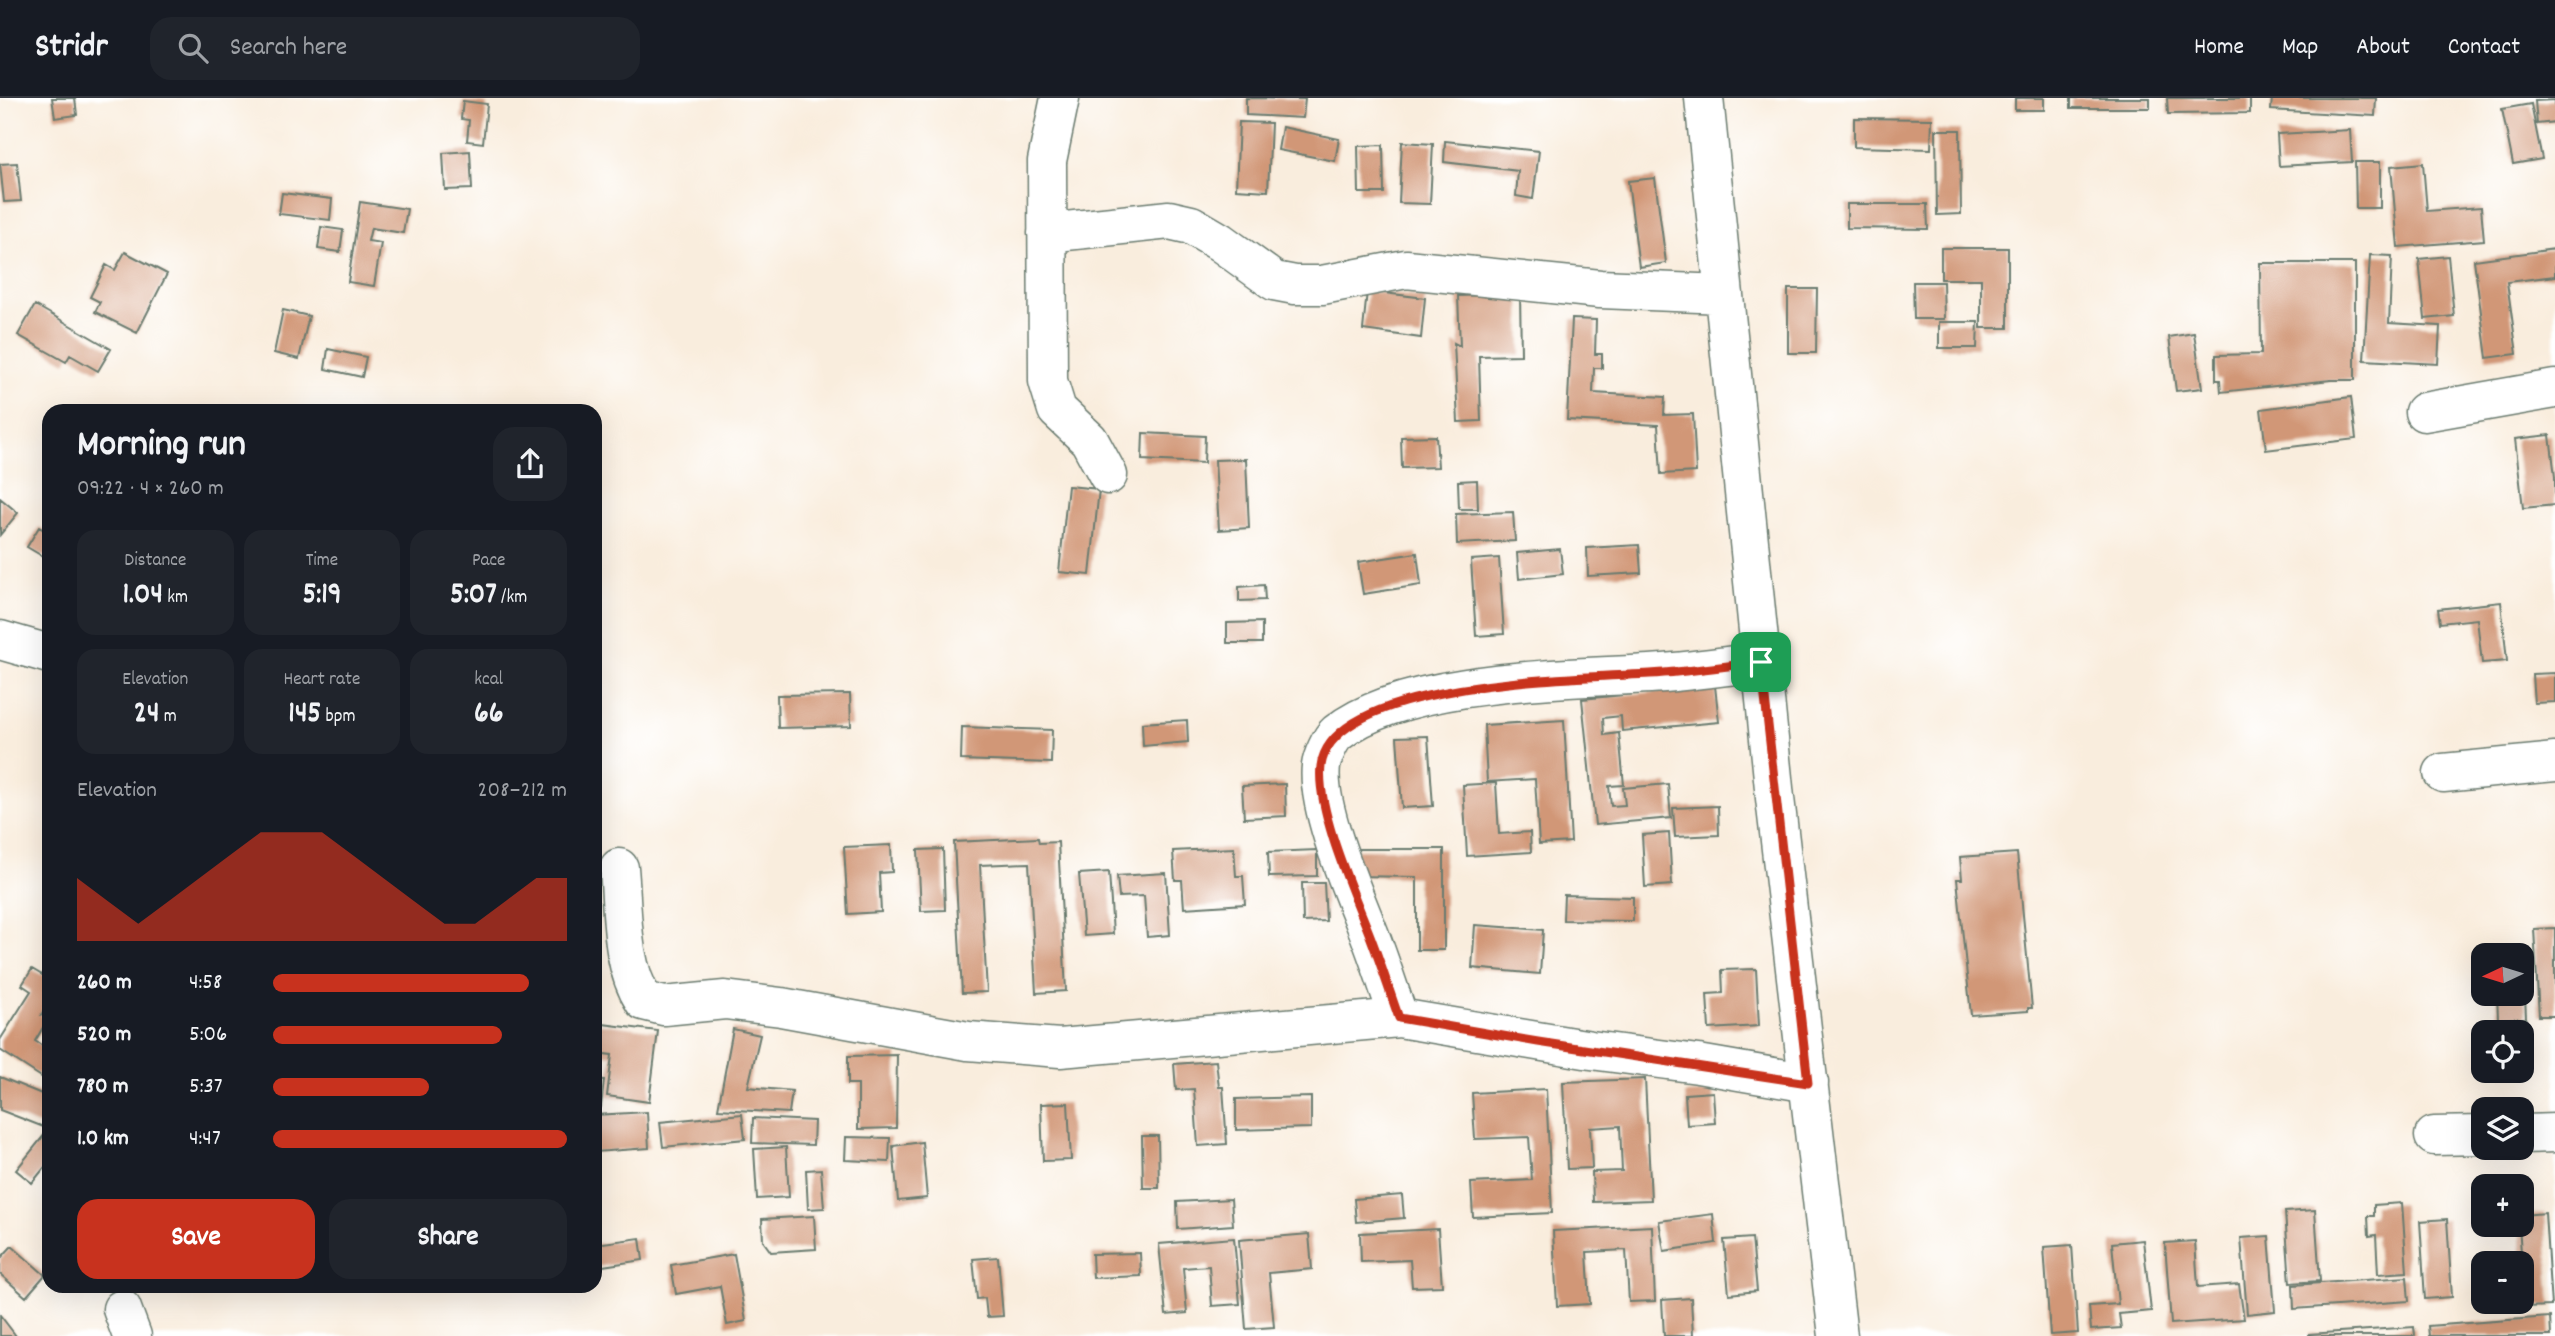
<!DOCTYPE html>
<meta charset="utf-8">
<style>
body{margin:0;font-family:Dekko,sans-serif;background:#20242c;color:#f1f3f6;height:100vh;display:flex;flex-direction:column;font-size:26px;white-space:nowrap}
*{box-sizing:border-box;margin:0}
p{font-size:23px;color:#9ea1a6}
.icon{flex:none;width:38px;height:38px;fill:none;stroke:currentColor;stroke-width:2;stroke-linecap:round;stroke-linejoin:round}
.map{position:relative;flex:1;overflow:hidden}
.details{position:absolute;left:42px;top:306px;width:560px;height:889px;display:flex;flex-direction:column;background:#171b24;border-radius:21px;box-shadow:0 7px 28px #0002}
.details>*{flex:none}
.needle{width:46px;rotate:266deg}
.buttons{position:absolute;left:2471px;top:845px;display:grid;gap:14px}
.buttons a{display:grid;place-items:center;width:63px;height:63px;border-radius:14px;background:#171b24;box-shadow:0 7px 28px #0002;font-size:35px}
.pin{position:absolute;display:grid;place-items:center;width:60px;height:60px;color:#fff;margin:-30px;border-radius:14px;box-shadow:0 4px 10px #0006}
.round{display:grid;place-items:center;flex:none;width:74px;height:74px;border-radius:21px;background:#20242c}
.overview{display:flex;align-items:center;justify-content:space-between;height:119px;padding:0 35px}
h1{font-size:38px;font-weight:800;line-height:52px}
.figures{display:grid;grid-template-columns:repeat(3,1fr);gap:10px;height:119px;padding:7px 35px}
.figures div{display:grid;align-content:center;border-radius:18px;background:#20242c;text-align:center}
.figures b{font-size:30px;font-weight:800}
.figures small{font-size:19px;font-weight:400}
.figures p{font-size:19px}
.chart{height:196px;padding:14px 35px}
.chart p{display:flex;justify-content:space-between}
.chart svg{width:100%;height:126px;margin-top:7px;fill:#c8321e;opacity:.7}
.cta{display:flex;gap:14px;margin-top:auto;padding:14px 35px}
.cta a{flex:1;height:80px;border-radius:21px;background:#c8321e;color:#fff;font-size:28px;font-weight:800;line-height:80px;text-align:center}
.cta a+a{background:#20242c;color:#f1f3f6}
ul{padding:0 35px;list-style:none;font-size:23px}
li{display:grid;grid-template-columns:112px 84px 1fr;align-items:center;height:52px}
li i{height:18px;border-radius:9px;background:#c8321e}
header{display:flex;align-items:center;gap:42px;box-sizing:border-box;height:98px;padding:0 35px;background:#171b24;border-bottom:2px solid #363941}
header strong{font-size:33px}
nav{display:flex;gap:38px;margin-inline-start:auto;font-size:24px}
.search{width:490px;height:63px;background:#20242c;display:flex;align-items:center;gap:18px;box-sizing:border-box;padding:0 24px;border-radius:21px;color:#9ea1a6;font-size:26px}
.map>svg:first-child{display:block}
.building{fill:#d19777}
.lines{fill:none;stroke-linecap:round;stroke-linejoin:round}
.minor-casing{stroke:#6b7b6f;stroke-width:41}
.minor{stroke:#fff;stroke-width:38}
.route-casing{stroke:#fff;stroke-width:14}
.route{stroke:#c8321e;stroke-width:9}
</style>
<header>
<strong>Stridr</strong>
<div class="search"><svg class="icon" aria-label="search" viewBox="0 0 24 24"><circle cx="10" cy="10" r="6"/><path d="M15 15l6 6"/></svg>Search here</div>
<nav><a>Home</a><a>Map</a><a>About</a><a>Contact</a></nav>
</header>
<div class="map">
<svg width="2555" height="1238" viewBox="0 0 2555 1238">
<rect width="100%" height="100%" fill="#fff"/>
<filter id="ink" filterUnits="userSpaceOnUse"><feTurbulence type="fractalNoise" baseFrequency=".0143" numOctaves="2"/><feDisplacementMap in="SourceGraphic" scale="14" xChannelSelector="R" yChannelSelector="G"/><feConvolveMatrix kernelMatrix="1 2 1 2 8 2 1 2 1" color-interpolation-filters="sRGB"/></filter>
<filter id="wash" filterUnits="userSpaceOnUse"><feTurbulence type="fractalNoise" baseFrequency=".00686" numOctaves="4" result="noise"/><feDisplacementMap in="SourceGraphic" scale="28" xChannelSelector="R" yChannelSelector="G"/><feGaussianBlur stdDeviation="1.57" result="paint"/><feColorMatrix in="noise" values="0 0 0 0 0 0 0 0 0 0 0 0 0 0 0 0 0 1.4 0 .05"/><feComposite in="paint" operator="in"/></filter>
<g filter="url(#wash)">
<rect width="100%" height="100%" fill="#f9eddd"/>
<g id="blocks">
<!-- building -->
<path class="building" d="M52 0H75L77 17 55 20Z
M1246 0 1305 1 1303 20 1246 17Z
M2015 0H2044V12H2015Z
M2071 0H2150V10H2071Z
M2167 0H2250V15L2168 16Z
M2272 0H2376L2375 18 2271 12Z
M2555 2V24L2537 26 2535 3Z
M463 3 487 6 483 45 467 43 469 22 461 21Z
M2531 6 2542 61 2513 66 2502 11Z
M1854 20 1932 21 1931 51 1854 49Z
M1239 24 1271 25 1268 93 1236 91Z
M1282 29 1339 41 1335 63 1278 52Z
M1936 32H1960L1961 116 1937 117Z
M2350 32 2352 64 2279 68 2277 36Z
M1445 43 1539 53 1533 101 1516 98 1518 73 1444 64Z
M1402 44 1433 46 1430 106 1399 105Z
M1383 47 1384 95H1359L1358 48Z
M470 53 472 91 445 92 443 55Z
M2355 64H2380V110H2356Z
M17 65 21 103 4 104 0 66Z
M2423 65 2427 113 2481 109 2484 142 2398 149 2391 68Z
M1655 80 1666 165 1639 169 1628 83Z
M282 95 332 101 330 122 279 116Z
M360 104 407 111 403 135 371 130 368 143 381 145 374 188 348 184Z
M1847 106H1927L1928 131 1847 130Z
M321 129 343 132 340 154 318 151Z
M1941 150H2008V230H1981V181H1941Z
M2555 151V178L2507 184 2517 256 2487 260 2474 162Z
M125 154 167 176 137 235 95 214 100 204 90 199 106 167 115 172Z
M2370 157 2392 158 2389 225 2440 228 2438 266 2364 262Z
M2448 158 2454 218 2425 221 2419 161Z
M2260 165H2355V282H2331L2221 294 2220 282H2216V257L2261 256Z
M1913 184H1943L1944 221H1914Z
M1788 191H1817L1816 255H1788Z
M1367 193 1425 200 1421 240 1363 232Z
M1520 196 1521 257 1479 258 1481 323 1458 324 1454 245 1460 248 1458 198Z
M35 207 111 251 98 273 70 257 66 264 18 237Z
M283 212 309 218 299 261 274 255Z
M1572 221 1596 222 1595 256H1602V270H1594L1593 295 1665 299 1664 317 1693 316 1696 374 1661 376 1658 327 1567 322Z
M1939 224H1978L1977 250H1939Z
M2194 235 2202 290 2176 293 2169 239Z
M328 251 366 259 362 279 325 271Z
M2351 299 2356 341 2266 352 2261 311Z
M1143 335 1205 338 1204 365 1142 362Z
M2550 337 2555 379V407L2523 410 2515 341Z
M1436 338 1438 369 1402 370 1401 339Z
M1246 361 1249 430 1219 432 1215 362Z
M1477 382 1478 411H1459L1458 383Z
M1068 388 1099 391 1090 477 1059 474Z
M0 400 18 415 0 437Z
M1513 414 1515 443 1457 446 1456 416Z
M39 429 49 435V462L27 449Z
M1639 447 1641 475 1588 478 1587 450Z
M1560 451 1563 476 1519 481 1517 455Z
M1417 455 1421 487 1363 496 1358 464Z
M1499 460 1504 536 1476 538 1471 462Z
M1264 487 1265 502 1239 503V489Z
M2501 504 2507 563 2482 565 2477 521 2440 525 2438 511Z
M1262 524V545H1227V525Z
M2555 575V604L2534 605 2532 576Z
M1715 588 1719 624 1622 633 1621 618 1603 620 1604 637 1619 635 1624 687 1609 688 1611 708 1625 707 1623 690 1668 686 1671 720 1595 727 1582 601Z
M850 596 851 628 778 630 777 597Z
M1187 622 1188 644 1143 648 1142 625Z
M1564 622 1571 744 1539 746 1535 681 1487 684 1484 627Z
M962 629 1052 632 1051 665 961 662Z
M1428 638 1433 708 1402 710 1397 639Z
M1496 685 1499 736 1530 734 1531 754 1467 758 1463 687Z
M1285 686 1286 718 1244 720 1242 688Z
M1718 708 1719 737 1675 739 1673 710Z
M1669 735 1672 787 1645 789 1642 737Z
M1038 740 1039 745 1058 744 1066 893 1036 895 1029 765 980 767 987 894 962 895 954 744Z
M891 747 892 774 879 775 881 814 848 816 844 749Z
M1234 750 1236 778H1243L1245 806 1184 810 1182 782H1175L1173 753Z
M943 751 945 812 921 813 918 752Z
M1357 751H1444V852H1417V779L1356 778Z
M1317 752V778L1269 779 1268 754Z
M2017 755 2032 910H2028V913L1971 917 1957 781H1962L1960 759Z
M1109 774 1113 836 1084 838 1079 776Z
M1166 775 1170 837 1147 839 1144 798 1119 799 1117 778Z
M1302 785H1324L1326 823 1303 824Z
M1564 797 1633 799V823L1563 822Z
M1475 827 1543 832 1540 876 1472 870Z
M2555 830V918H2539L2534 831Z
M32 871 42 877 45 873 49 875V904L41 917 48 921 35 943 49 952V984L0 952V942L31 893 22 887Z
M1756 871 1759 928 1709 931 1707 896 1723 895 1722 872Z
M2522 874H2524L2526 920 2498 921 2497 896H2522Z
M595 925 658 933 649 1004 607 998 612 957 595 955Z
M733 931 760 937 748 989 792 993 789 1015 718 1011Z
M897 957 896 1030 858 1031V986H848V958Z
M1216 963 1219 989H1223L1227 1046 1198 1048 1194 991 1176 992 1174 966Z
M0 979 49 999V1023L46 1030 0 1012Z
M595 981 604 982 601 1009 595 1008Z
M1645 981 1651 1102 1593 1104 1592 1074 1622 1073 1620 1028 1590 1030 1592 1070 1567 1071 1563 984Z
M1546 991 1552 1115 1473 1119 1471 1085 1532 1082 1529 1039 1475 1041 1472 995Z
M1713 994 1715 1025 1687 1027 1685 996Z
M1311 999V1030L1236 1032V1001Z
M1068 1005 1071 1062 1043 1063 1041 1006Z
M647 1014 649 1050 595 1054V1017Z
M742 1016 745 1041 663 1049 660 1024Z
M753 1020 814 1023 813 1047 752 1045Z
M49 1031V1064L32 1085 16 1072Z
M1142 1038H1158L1159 1090H1143Z
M846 1039 890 1040 889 1064 845 1062Z
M922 1044 927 1100 898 1103 893 1048Z
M786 1049 789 1099 757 1101 754 1051Z
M821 1071 824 1110 808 1111 806 1072Z
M1402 1097 1404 1120 1356 1124 1354 1101Z
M1231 1101 1233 1127 1178 1131 1177 1104Z
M2402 1105 2407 1174 2378 1176 2376 1137 2369 1138 2368 1118H2374V1107Z
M2315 1112 2320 1183 2290 1185 2285 1114Z
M2545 1115 2551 1208 2525 1209 2519 1127H2522V1117Z
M1713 1116 1716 1145 1664 1153 1659 1123Z
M814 1118 816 1151 771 1154 763 1143 762 1121Z
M2447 1121 2452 1199 2425 1201 2420 1123Z
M1652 1128 1655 1203 1629 1204 1626 1152 1587 1154 1590 1206 1557 1208 1553 1133Z
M1438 1131 1442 1188 1412 1189 1410 1162 1361 1164 1360 1135Z
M1309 1136 1312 1171 1269 1175 1274 1229 1246 1231 1239 1142Z
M2269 1138 2275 1213 2247 1216 2241 1140Z
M640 1140 643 1162 596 1169 595 1146Z
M1234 1140 1240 1206 1212 1208 1209 1168 1183 1170 1187 1215 1166 1217 1159 1146Z
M1752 1140 1757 1193 1729 1196 1724 1142Z
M2143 1142 2151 1213 2119 1216 2121 1230 2091 1232 2089 1208 2118 1206 2112 1145Z
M2195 1143 2198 1189 2239 1186 2244 1221 2171 1226 2165 1145Z
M2072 1147 2078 1235 2050 1237 2044 1149Z
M12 1148 45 1177 26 1199 0 1176V1161Z
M1140 1155 1141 1178 1093 1180 1092 1156Z
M734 1156 746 1223 727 1227 720 1188 676 1196 671 1167Z
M998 1159 1003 1218 987 1219 985 1200 977 1201 973 1161Z
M2407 1179 2409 1203 2294 1211 2293 1187Z
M1691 1200 1693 1238H1664L1662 1202Z
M0 1217 16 1238H0Z
M2550 1219 2551 1238H2429L2428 1228Z
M2414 1229 2415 1238H2309V1236Z"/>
</g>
</g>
<g filter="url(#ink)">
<use href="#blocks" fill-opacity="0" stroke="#6b7b6f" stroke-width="2"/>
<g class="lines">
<defs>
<path id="minor" d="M1060 0 1047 63 1048 283 1057 312 1089 342 1108 377
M1704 0 1775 700 1838 1238
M1047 135 1169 122 1191 127 1220 144 1274 183 1295 187H1322L1406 171 1600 191 1724 196
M2424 314 2555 291
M0 542 49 556
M2443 675 2555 664
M619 770C623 813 620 866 644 903L664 908 725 902 781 909 968 943 1060 950 1399 920 1591 952 1698 966 1809 985
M1399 920C1389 892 1380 863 1369 835 1353 794 1316 710 1321 668 1322 660 1330 641 1337 635 1404 581 1565 581 1650 576 1687 574 1724 568 1761 564
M2522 1036 2555 1035
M2434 1038 2483 1037
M122 1211 132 1238"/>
</defs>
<!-- minor casing -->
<use href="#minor" class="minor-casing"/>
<!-- minor -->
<use href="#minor" class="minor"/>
</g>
</g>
<g class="lines" filter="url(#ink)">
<defs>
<path id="route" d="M1761 564 1808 985 1538 944 1399 920C1389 892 1380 863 1369 835 1353 794 1316 711 1321 668 1332 581 1583 580 1650 576 1687 574 1724 568 1761 564Z"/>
</defs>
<!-- route casing -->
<use href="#route" class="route-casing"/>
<!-- route -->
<use href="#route" class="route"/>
</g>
</svg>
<div class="buttons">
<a><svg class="needle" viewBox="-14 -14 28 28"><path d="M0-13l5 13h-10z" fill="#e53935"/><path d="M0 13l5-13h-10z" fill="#9ea1a6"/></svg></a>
<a><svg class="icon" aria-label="locate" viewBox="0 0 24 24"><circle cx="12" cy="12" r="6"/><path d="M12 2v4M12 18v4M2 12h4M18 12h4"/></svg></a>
<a><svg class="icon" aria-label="layers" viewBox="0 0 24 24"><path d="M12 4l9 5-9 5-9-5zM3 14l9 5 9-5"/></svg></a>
<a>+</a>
<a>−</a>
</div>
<div class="pin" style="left:1761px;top:564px;background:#1e9e55"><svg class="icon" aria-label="arrive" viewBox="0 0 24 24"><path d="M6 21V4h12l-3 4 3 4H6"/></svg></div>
<section class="details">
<div class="overview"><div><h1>Morning run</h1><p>09:22 · 4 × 260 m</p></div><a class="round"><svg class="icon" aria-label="share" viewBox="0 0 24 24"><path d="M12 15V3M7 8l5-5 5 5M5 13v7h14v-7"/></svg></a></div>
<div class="figures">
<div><p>Distance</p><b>1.04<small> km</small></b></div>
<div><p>Time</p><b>5:19</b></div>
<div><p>Pace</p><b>5:07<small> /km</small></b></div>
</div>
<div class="figures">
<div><p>Elevation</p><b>24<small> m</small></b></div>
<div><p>Heart rate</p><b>145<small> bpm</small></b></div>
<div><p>kcal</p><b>66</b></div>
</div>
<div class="chart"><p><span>Elevation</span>208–212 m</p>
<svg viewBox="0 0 160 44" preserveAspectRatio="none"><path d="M0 44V22L10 30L20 38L30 30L40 22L50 14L60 6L70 6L80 6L90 14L100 22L110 30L120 38L130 38L140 30L150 22L160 22V44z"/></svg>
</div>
<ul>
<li><b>260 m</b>4:58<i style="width:87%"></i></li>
<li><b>520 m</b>5:06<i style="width:78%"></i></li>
<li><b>780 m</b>5:37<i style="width:53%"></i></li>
<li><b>1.0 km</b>4:47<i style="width:100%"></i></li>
</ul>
<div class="cta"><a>Save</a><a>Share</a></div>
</section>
</div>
